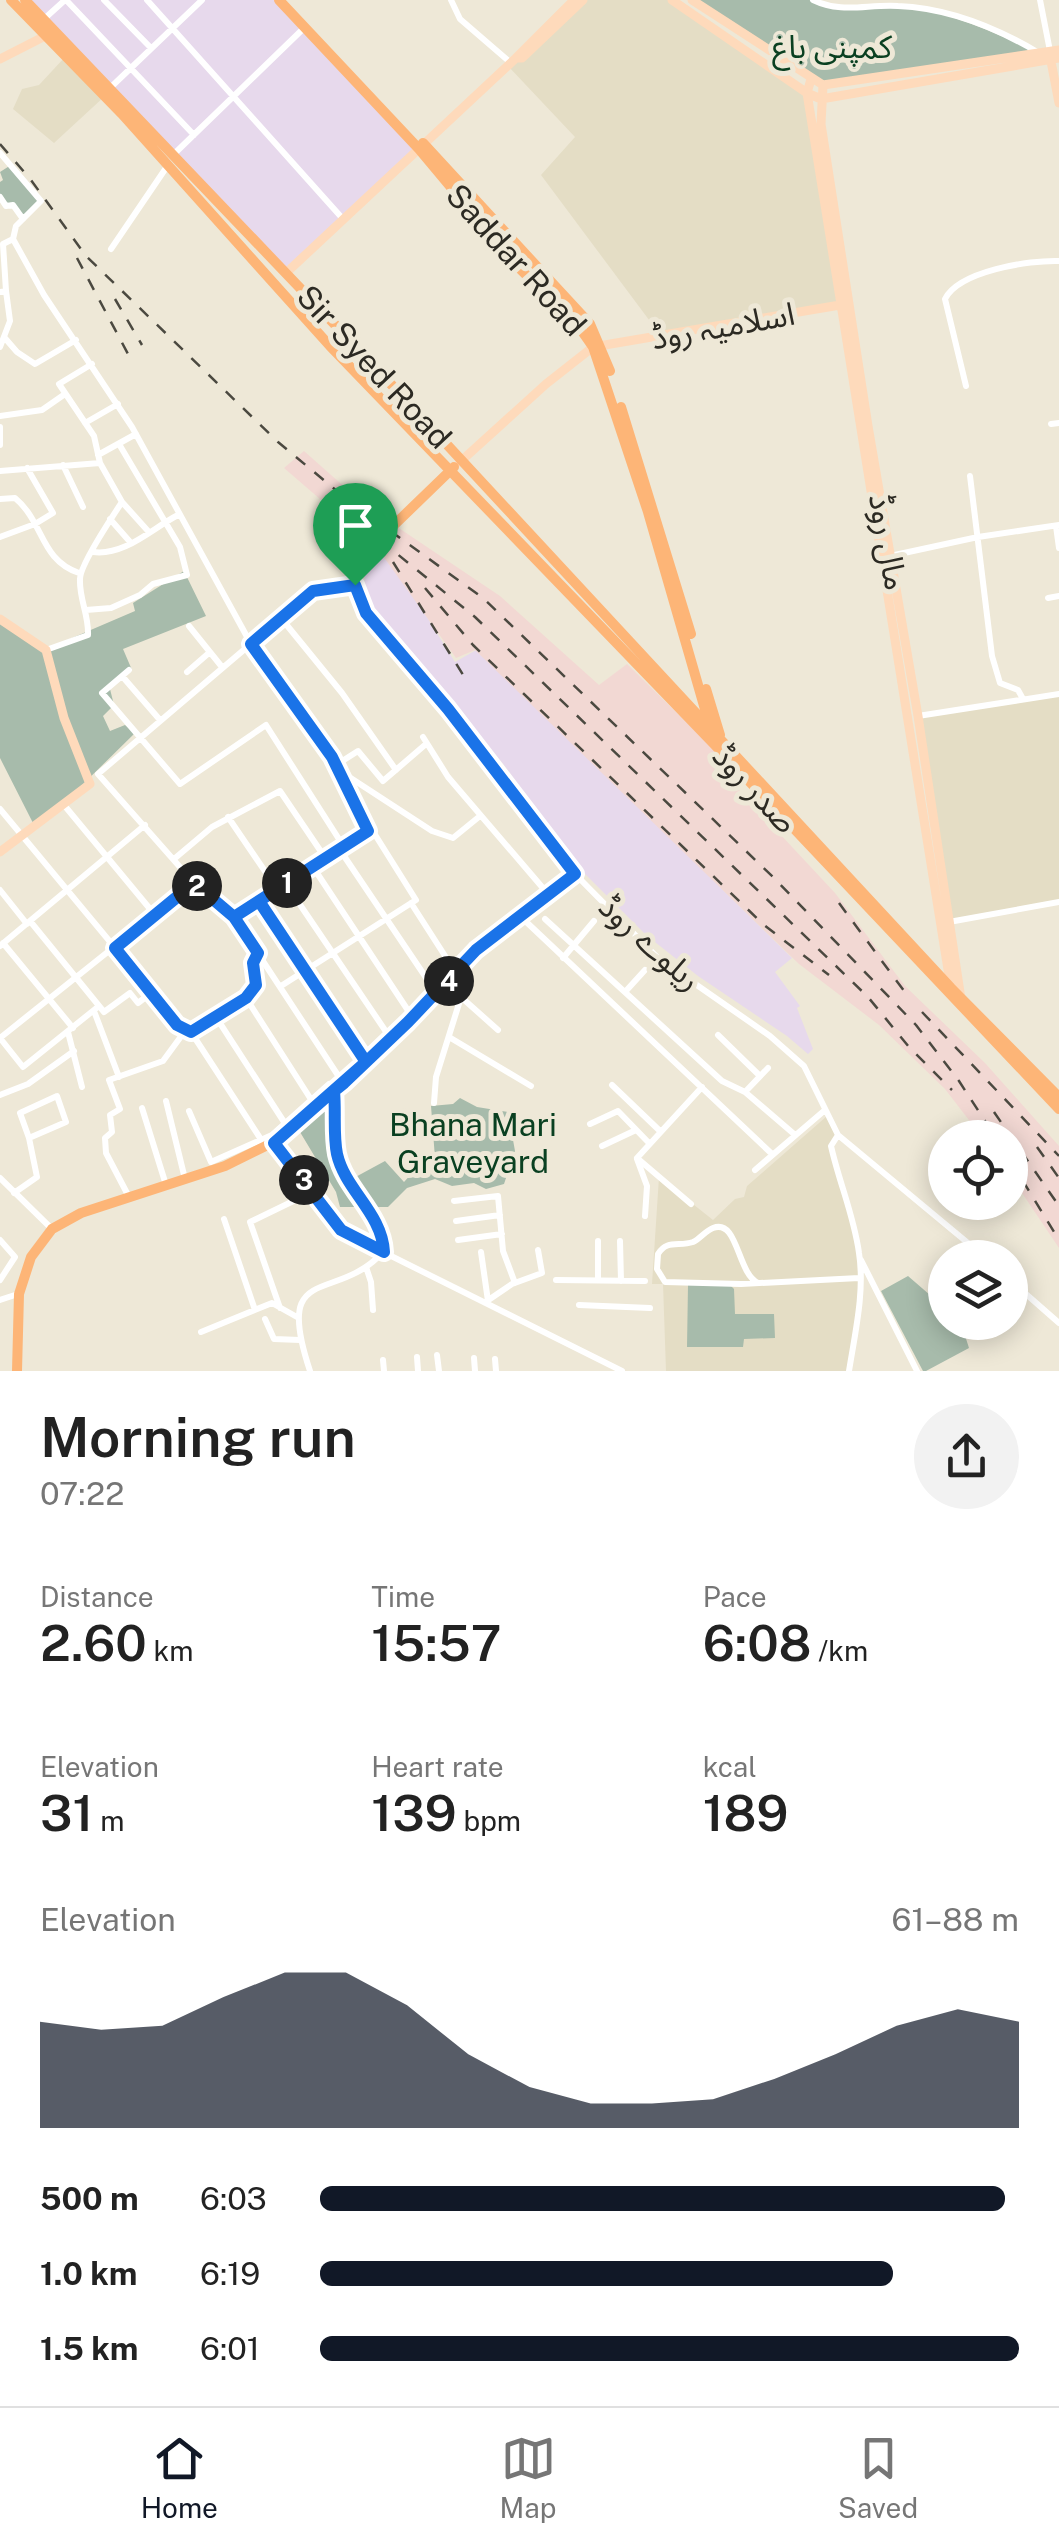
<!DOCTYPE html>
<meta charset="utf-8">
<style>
body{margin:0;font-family:"Public Sans","Noto Sans Arabic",sans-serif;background:#f2f2f2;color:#222;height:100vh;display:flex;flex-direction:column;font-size:38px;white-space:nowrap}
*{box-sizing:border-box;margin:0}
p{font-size:32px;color:#767676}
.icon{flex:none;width:55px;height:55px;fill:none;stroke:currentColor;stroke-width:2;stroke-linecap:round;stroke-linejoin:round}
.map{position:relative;height:1371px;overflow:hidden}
.sheet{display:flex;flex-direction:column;background:#fff;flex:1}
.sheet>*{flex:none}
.controls{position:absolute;left:928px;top:1120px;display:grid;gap:20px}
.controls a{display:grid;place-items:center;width:100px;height:100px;border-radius:50%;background:#fff;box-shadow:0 5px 25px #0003;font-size:50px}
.pin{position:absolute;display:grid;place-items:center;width:85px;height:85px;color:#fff;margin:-102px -42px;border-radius:50% 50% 50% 0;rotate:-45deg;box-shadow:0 0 10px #0007}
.pin .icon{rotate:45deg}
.km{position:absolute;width:50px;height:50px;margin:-25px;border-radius:50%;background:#222;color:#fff;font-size:28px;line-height:50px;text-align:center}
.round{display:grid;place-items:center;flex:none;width:105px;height:105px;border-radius:52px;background:#f2f2f2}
.summary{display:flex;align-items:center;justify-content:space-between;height:170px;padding:0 40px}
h1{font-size:55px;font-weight:600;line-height:75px}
.metrics{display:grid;grid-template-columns:repeat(3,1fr);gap:15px;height:170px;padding:10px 40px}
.metrics div{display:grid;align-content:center}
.metrics b{font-size:50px;font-weight:600}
.metrics small{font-size:28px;font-weight:400}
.metrics p{font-size:28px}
.chart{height:280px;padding:20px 40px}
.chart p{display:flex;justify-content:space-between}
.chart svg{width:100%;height:180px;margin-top:10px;fill:#111827;opacity:.7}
ul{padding:0 40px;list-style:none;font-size:32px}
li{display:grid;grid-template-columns:160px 120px 1fr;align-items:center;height:75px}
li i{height:25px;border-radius:12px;background:#111827}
.menu{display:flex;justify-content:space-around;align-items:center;height:140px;border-top:2px solid #e0e0e0;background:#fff;font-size:28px;color:#767676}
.menu a{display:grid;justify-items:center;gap:5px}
.menu .on{color:#111827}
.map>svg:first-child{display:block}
.commercial{fill:#e7d9ec}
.industrial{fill:#f2d8d3}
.built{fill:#e4ddc5}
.green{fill:#a7bbab}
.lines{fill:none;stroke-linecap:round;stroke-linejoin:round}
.street{stroke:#fff;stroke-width:6}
.secondary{stroke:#fedabb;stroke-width:9}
.primary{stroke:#fdb577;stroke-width:10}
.rail{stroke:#4b4940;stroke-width:2.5;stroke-dasharray:12 12;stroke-linecap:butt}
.route-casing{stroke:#fff;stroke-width:20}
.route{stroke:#1a73e8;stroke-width:12}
.labels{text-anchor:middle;stroke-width:10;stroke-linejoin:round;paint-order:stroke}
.park-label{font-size:32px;fill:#0a4021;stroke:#eee8d7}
.street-label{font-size:32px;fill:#2c2a23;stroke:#eee8d7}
</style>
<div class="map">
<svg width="1059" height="1371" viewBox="0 0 1059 1371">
<rect width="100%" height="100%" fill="#eee8d7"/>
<!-- commercial -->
<path class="commercial" d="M25 0H279L419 149 286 273Z
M383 547 455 662 478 649 792 958 775 972 800 1006 797 1008 813 1049 808 1054 787 1036 698 976 646 935 576 865 504 765 386 626 365 597 364 567Z"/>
<!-- industrial -->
<path class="industrial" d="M304 451 366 506 500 596 599 685 627 664 726 761 739 790 835 893 905 986 985 1063 1059 1146V1248L1010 1175V1138L982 1137 945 1089 879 1025 799 964 475 650 456 658 378 549 284 468Z"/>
<!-- built -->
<path class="built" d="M583 0H671L807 93 840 305 661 336 541 175 575 137 508 66Z
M65 57 105 96 54 143 13 109 22 89 39 85Z
M1059 694V902L949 922 918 716Z
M827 1116 838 1135 831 1146 860 1258 858 1310 849 1371H666L663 1284H652L659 1177 713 1220 735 1199 744 1197 747 1186Z"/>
<!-- green -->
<path class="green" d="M693 0H813C841 14 868 2 898 6 949 11 993 32 1039 53L823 85Z
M11 165 40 199 23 219 14 204H5L0 197V182L3 180 0 172Z
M184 571 206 616 123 649 132 670 109 685 114 705 103 716 110 731 125 725 135 733 72 795 33 823 0 758V618L44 650 135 611 133 603Z
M337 1097V1155L350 1180 385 1161 404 1182 425 1159 435 1158 431 1106 453 1104 460 1098 477 1107 508 1112 515 1151 504 1184 486 1189 474 1183 452 1186 435 1179 407 1188 388 1207H340L336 1192 300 1132Z
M908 1276 945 1308V1322L961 1323 969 1348 926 1371H923L881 1291Z
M688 1285H730L734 1289 735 1314H774L775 1338 744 1339 743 1347H687Z"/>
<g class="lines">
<!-- street -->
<path class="street" d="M66 0 194 135
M104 0 151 48
M147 0 343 219
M451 0 460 19 511 63
M813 0C842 14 867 4 898 6 948 8 997 28 1039 53
M1040 0 1050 51
M44 19 65 0
M110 88 202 0
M0 153 41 201 16 226 13 239 3 244 6 291 0 292
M173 155 304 28
M0 197 6 206 13 205 23 219
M13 239 44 295 132 427 251 644 332 757 368 831
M111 249 168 165
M4 337 17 352 35 364 76 340
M0 347 10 321 6 291
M92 364 59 384 94 436 100 463
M966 386 945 299C959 271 1029 260 1059 261
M0 416 42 410 65 394
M85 423 118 404
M1051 424 1059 423
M0 427V445
M98 455 136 434
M63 465 83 507
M0 471 100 463 122 502C112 517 80 565 80 579 79 599 89 615 88 635L46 650
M970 476 992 656 1000 683 1018 690 1023 699
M0 499 15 498C44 522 40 560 79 573
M122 502 148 531
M110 519 131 543
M1056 526 1059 548
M0 537 35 524 53 513 27 468
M93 552C125 556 151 529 178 515
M890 556 978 537 1059 525
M1048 598 1059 596
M86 610 111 608 140 595 153 584 187 575 180 547 119 444
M281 618 342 693 396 770
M189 626 222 667
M129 670 102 693 180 784 266 725 344 847
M187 672 210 652
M122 676 160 720
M918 716 1059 694
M423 737 448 777 548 894
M336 765 358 751 383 781 426 744
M343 773 432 831 453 838 480 816
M64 805 155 915
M0 809 184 1031
M228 817 277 889
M340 850 437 994
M174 859 212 827 280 791 326 859
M313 867 413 1018
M575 874 658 958 770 1036 804 1066 838 1135 986 1258
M286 884 391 1039
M0 890 27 924
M259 901 366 1062
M411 903 456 973
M520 916 772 1154
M234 917 368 831 374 833 416 900 281 986
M545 919 722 1081 745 1092 794 1134
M30 921 104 1012 130 993 138 1003 151 993
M949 922 1059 902
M3 943 73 1028
M0 946 145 825
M563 958 594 921
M625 992 645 970
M461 997 498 1030
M246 998 312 1101
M94 1011 119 1077
M216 1017 286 1125
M68 1032 82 1087
M191 1032 262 1141
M718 1035 760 1076
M449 1037 531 1086
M0 1038 194 883
M0 1038 23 1067 99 1006
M343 1083 234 917 194 883 98 774 313 591 355 585
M612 1085 660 1131
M745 1092 768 1068
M0 1095 28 1084 74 1051
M166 1101 185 1179
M434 1103 436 1077 462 994 454 976
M142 1108 166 1185
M189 1111 211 1162 272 1135 329 1084
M590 1124 618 1111 649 1143
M838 1135 831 1146C839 1182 854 1216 859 1253 865 1291 855 1333 849 1371
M274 1143 341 1231 622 1371
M602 1146 636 1130
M637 1158 702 1087
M637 1158 691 1204
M637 1159 647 1186 645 1216
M755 1170 825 1110
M0 1178 52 1229
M14 1193 37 1177 29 1138 66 1122 57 1096 20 1113 29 1138
M129 1197 106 1153 105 1138 112 1132 110 1115 120 1109 109 1080 163 1061 185 1031 194 1030 246 998 256 985 253 963 258 953
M454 1201 498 1196 503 1251 515 1283
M224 1219 255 1310
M456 1221 500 1215
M0 1240 15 1257 0 1280
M458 1240 502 1234
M598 1241V1280
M620 1241 621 1281
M481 1252 488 1301
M861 1260 917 1371
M366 1267 371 1282 373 1310
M556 1280 645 1281
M1010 1280 1059 1323
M758 1283C737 1273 738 1218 713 1228 705 1231 700 1239 693 1242 679 1247 667 1239 658 1254L657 1269 665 1282 741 1284 859 1278
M0 1300 18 1294
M487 1301 512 1284 542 1273 538 1250
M579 1305 650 1308
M280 1308 250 1222 314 1191
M265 1319 274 1339 300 1340
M201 1332 272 1303 297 1317
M437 1355 439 1371
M417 1357 418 1371
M474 1358 475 1371
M495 1359 496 1371
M383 1360 384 1371
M310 1371C273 1260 335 1305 383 1252 382 1213 345 1190 337 1154 333 1134 336 1112 333 1091"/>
<!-- secondary -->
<path class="secondary" d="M672 0 807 93 821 99 1059 58
M692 0 823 85 821 124 868 426 918 716 961 999
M1050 56 1059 103
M516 58H522L583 0
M0 59 51 33
M811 79 807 93 951 988
M823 85 1059 50
M286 273 516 58 574 0
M460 462 546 384 593 347 846 304
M0 619 46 650 64 718 90 784 0 852"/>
<!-- primary -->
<path class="primary" d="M11 0 122 114 330 346 714 744 1059 1109
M25 0 363 354 951 988 1059 1097
M279 0 419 149 516 265 579 327 593 347 648 512 709 723
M423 143 590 324 610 371
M621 407 691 634
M706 689 720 735
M17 1371 19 1294 31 1257 52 1229 81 1213 225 1166 284 1137 408 1023 476 950 575 874 448 709 365 613C355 593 353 578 361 557L454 467"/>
<!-- rail -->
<path class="rail" d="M0 144 31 180 86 256 278 442 349 501 483 598 774 878 916 1025 959 1081 996 1138
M77 258 128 354
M115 299 142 345
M380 540 475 617 868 997 909 1047 952 1090
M393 562 465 678
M425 588 473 645 764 925 829 975
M839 903 910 999
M922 1012 1059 1156
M994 1112 1059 1206
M1037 1147 1059 1178
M1010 1160 1059 1240"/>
</g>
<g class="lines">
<defs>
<path id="route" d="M355 585 313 591 251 644 332 757 368 831 234 917 258 953 253 963 256 985 246 998 191 1032 177 1025 115 948 194 883 234 917 259 901 366 1062 274 1143 341 1230 384 1252C382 1213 345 1190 337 1154 333 1134 336 1112 334 1091L344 1083 408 1022 476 950 575 874 448 709 366 613 355 585"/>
</defs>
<!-- route casing -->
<use href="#route" class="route-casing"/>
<!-- route -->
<use href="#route" class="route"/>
</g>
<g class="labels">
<!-- park labels -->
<g class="park-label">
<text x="832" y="58">کمپنی باغ</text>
<text x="473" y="1136">Bhana Mari<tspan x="473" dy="37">Graveyard</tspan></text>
</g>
<!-- street labels -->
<g class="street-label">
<text transform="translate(516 260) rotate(48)" y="11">Saddar Road</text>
<text transform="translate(723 326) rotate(-10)" y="11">اسلامیہ روڈ</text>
<text transform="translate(374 367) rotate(47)" y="11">Sir Syed Road</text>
<text transform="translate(888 542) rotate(80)" y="11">مال روڈ</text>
<text transform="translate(755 789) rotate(47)" y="11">صدر روڈ</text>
<text transform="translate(650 943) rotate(42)" y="11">ریلوے روڈ</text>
</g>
</g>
</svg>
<div class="controls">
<a><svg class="icon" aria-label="locate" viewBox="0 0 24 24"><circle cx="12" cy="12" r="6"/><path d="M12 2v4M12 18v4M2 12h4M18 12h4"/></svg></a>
<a><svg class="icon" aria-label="layers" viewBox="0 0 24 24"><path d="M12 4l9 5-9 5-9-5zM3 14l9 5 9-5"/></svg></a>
</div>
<div class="pin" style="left:355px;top:585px;background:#1e9e55"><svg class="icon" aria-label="arrive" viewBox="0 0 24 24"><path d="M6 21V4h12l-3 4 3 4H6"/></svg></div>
<b class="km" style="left:287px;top:883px">1</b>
<b class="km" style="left:197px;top:886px">2</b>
<b class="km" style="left:304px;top:1180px">3</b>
<b class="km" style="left:449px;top:981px">4</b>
</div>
<section class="sheet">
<div class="summary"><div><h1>Morning run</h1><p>07:22</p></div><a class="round"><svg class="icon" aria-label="share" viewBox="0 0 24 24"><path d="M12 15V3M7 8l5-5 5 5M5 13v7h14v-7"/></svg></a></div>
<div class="metrics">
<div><p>Distance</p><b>2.60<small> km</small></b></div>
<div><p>Time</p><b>15:57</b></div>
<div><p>Pace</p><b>6:08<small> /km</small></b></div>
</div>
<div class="metrics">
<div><p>Elevation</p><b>31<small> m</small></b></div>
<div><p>Heart rate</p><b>139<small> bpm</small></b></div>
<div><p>kcal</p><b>189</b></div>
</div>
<div class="chart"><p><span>Elevation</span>61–88 m</p>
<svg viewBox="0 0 160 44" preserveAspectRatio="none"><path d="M0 44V18L10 20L20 19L30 12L40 6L50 6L60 14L70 26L80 34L90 38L100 38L110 37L120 32L130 26L140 19L150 15L160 18V44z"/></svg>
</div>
<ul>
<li><b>500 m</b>6:03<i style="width:98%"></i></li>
<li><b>1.0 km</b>6:19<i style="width:82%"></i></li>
<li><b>1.5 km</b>6:01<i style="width:100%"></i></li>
</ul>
</section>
<nav class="menu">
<a class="on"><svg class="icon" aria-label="home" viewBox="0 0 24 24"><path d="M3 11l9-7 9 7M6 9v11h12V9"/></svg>Home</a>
<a><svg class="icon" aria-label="map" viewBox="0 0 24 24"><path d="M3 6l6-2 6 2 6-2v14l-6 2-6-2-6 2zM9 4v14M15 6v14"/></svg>Map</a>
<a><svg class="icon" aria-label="saved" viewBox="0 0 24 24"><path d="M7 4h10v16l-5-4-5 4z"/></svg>Saved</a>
</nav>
